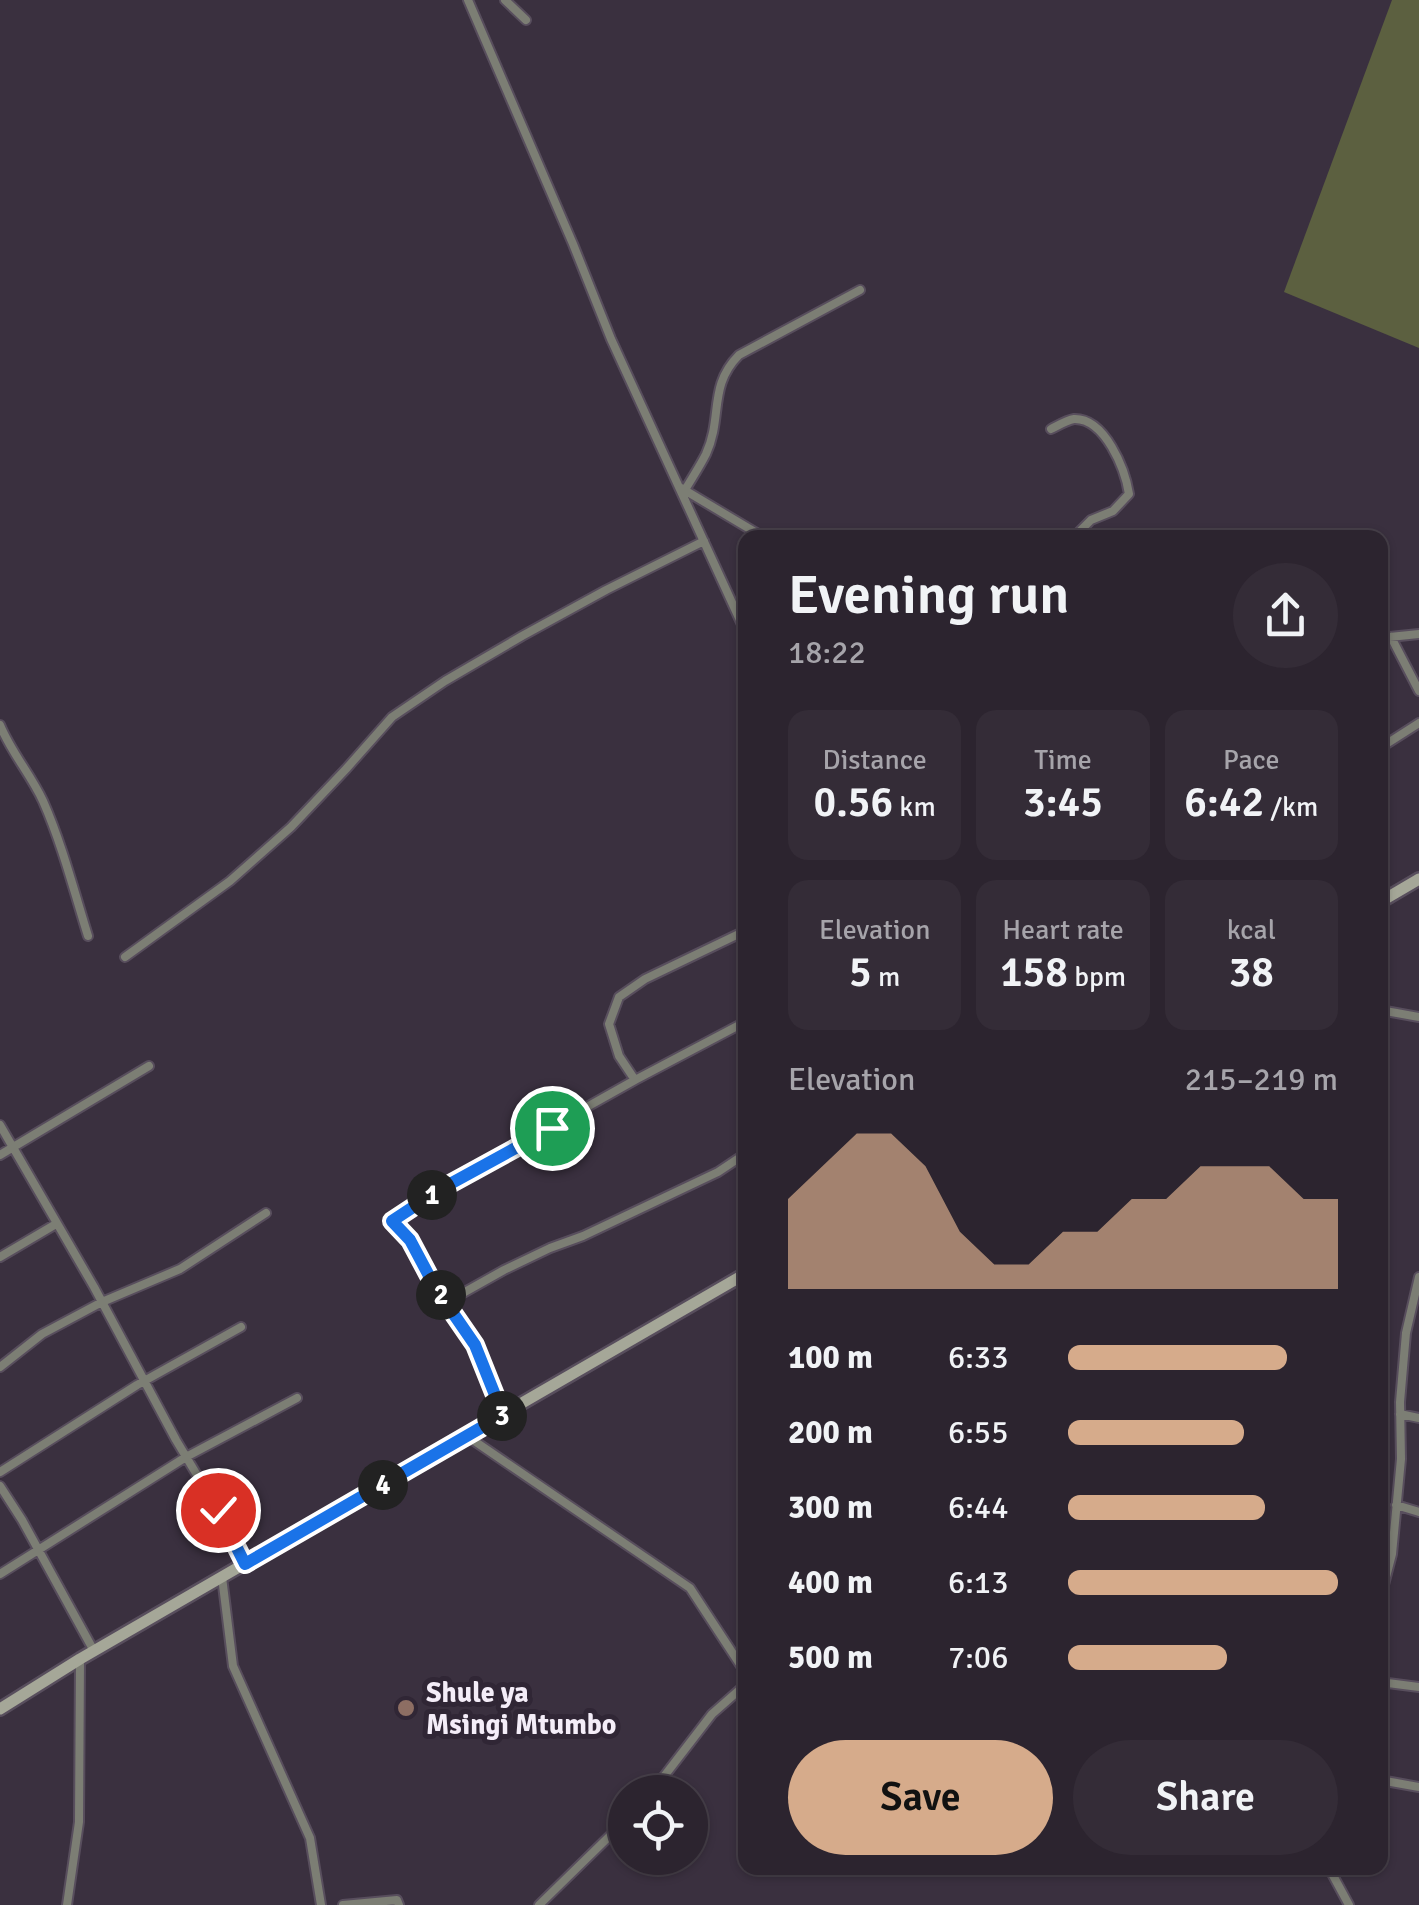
<!DOCTYPE html>
<meta charset="utf-8">
<style>
body{margin:0;font-family:Signika,sans-serif;background:#342c37;color:#f1f3f6;height:100vh;display:flex;flex-direction:column;font-size:38px;white-space:nowrap}
*{box-sizing:border-box;margin:0}
p{font-size:32px;color:#a6a4aa}
.icon{flex:none;width:55px;height:55px;fill:none;stroke:currentColor;stroke-width:2;stroke-linecap:round;stroke-linejoin:round}
.map{position:relative;flex:1;overflow:hidden}
.side{position:absolute;left:738px;top:530px;width:650px;height:1345px;display:flex;flex-direction:column;background:#2c242f;border-radius:20px;box-shadow:0 2px 8px #0004,0 0 0 2px #48414b}
.side>*{flex:none}
.controls{position:absolute;left:608px;top:1775px;display:grid;gap:20px}
.controls a{display:grid;place-items:center;width:100px;height:100px;border-radius:50%;background:#2c242f;box-shadow:0 2px 8px #0004,0 0 0 2px #48414b;font-size:50px}
.pin{position:absolute;display:grid;place-items:center;width:85px;height:85px;color:#fff;margin:-42px;border:5px solid #fff;border-radius:50%;box-shadow:0 2px 10px #0007}
.km{position:absolute;width:50px;height:50px;margin:-25px;border-radius:50%;background:#222;color:#fff;font-size:28px;line-height:50px;text-align:center}
.round{display:grid;place-items:center;flex:none;width:105px;height:105px;border-radius:52px;background:#342c37}
.overview{display:flex;align-items:center;justify-content:space-between;height:170px;padding:0 50px}
h1{font-size:55px;font-weight:600;line-height:75px}
.stats{display:grid;grid-template-columns:repeat(3,1fr);gap:15px;height:170px;padding:10px 50px}
.stats div{display:grid;align-content:center;border-radius:20px;background:#342c37;text-align:center}
.stats b{font-size:42px;font-weight:600}
.stats small{font-size:28px;font-weight:400}
.stats p{font-size:28px}
.chart{height:280px;padding:20px 50px}
.chart p{display:flex;justify-content:space-between}
.chart svg{width:100%;height:180px;margin-top:10px;fill:#d6ab8b;opacity:.7}
.button{display:flex;gap:20px;margin-top:auto;padding:20px 50px}
.button a{flex:1;height:115px;border-radius:60px;background:#d6ab8b;color:#111;font-size:40px;font-weight:600;line-height:115px;text-align:center}
.button a+a{background:#342c37;color:#f1f3f6}
ul{padding:0 50px;list-style:none;font-size:32px}
li{display:grid;grid-template-columns:160px 120px 1fr;align-items:center;height:75px}
li i{height:25px;border-radius:12px;background:#d6ab8b}
.map>svg:first-child{display:block}
.green{fill:#5c6040}
.lines{fill:none;stroke-linecap:round;stroke-linejoin:round}
.street-casing{stroke:#584e5d;stroke-width:12}
.secondary-casing{stroke:#584e5d;stroke-width:16}
.street{stroke:#7c7e74;stroke-width:8}
.secondary{stroke:#a5a798;stroke-width:11}
.route-casing{stroke:#fff;stroke-width:20}
.route{stroke:#1a73e8;stroke-width:12}
.education-dot{fill:#8d6e63;stroke:#302635;stroke-width:4}
.labels{text-anchor:middle;stroke-width:10;stroke-linejoin:round;paint-order:stroke}
.poi-label{font-size:28px;font-weight:bold;fill:#f4edf8;stroke:#302635;text-anchor:start}
</style>
<div class="map">
<svg width="1419" height="1905" viewBox="0 0 1419 1905">
<rect width="100%" height="100%" fill="#3a303f"/>
<!-- green -->
<path class="green" d="M1392 0H1419V348L1284 292Z"/>
<g class="lines">
<defs>
<path id="street" d="M468 0 573 244 611 339 745 631
M505 0 526 20
M1051 429C1057 426 1067 420 1074 419 1105 418 1125 469 1129 494L1113 511 1091 520 1077 534 1078 538
M681 488 765 538
M685 490C692 478 700 466 706 454 723 417 708 386 739 355L860 290
M1391 637 1419 691
M1380 638 1419 634
M0 725C11 752 31 775 43 801 62 844 74 891 88 936
M1380 748 1419 723
M125 957 230 881 291 827 346 769 392 717 445 681 522 636 606 590 704 541
M1380 1010 1419 1017
M635 1080 619 1056 609 1024 619 997 645 979 745 931
M0 1125 94 1287 176 1440 218 1510 245 1564
M0 1155 149 1066
M0 1257 56 1224
M447 1302 504 1270 550 1248 583 1236 718 1172 745 1154
M0 1367 42 1334 102 1302 180 1269 266 1213
M503 1414 475 1345 435 1287 410 1240 392 1221 439 1190 635 1080 745 1022
M1400 1414 1419 1418
M467 1436 690 1588 745 1672
M0 1472 137 1385 241 1327
M0 1486 22 1520 94 1651
M1396 1505 1419 1512
M0 1574 186 1457 297 1398
M222 1577 233 1666 310 1838 321 1905
M1380 1600 1392 1554 1401 1459 1400 1402 1406 1333 1419 1277
M1380 1682 1419 1687
M1380 1780 1419 1787
M652 1792 712 1714 745 1685
M1329 1868 1349 1905
M67 1905 79 1822 80 1660
M343 1905 397 1900 399 1905
M539 1905 625 1821"/>
<path id="secondary" d="M1380 902 1419 879
M0 1709 80 1659 745 1274"/>
</defs>
<!-- street casing -->
<use href="#street" class="street-casing"/>
<!-- secondary casing -->
<use href="#secondary" class="secondary-casing"/>
<!-- street -->
<use href="#street" class="street"/>
<!-- secondary -->
<use href="#secondary" class="secondary"/>
</g>
<g class="lines">
<defs>
<path id="route" d="M218 1510 245 1564 503 1415 475 1345 435 1287 410 1240 392 1221 439 1190 552 1128"/>
</defs>
<!-- route casing -->
<use href="#route" class="route-casing"/>
<!-- route -->
<use href="#route" class="route"/>
</g>
<!-- markers -->
<circle class="education-dot" cx="406" cy="1708" r="10"/>
<g class="labels">
<!-- poi labels -->
<g class="poi-label">
<text x="426" y="1702">Shule ya<tspan x="426" dy="32">Msingi Mtumbo</tspan></text>
</g>
</g>
</svg>
<div class="controls">
<a><svg class="icon" aria-label="locate" viewBox="0 0 24 24"><circle cx="12" cy="12" r="6"/><path d="M12 2v4M12 18v4M2 12h4M18 12h4"/></svg></a>
</div>
<div class="pin" style="left:552px;top:1128px;background:#1e9e55"><svg class="icon" aria-label="arrive" viewBox="0 0 24 24"><path d="M6 21V4h12l-3 4 3 4H6"/></svg></div>
<div class="pin" style="left:218px;top:1510px;background:#d93025"><svg class="icon" aria-label="check" viewBox="0 0 24 24"><path d="M5 12l5 5 9-10"/></svg></div>
<b class="km" style="left:432px;top:1195px">1</b>
<b class="km" style="left:441px;top:1295px">2</b>
<b class="km" style="left:502px;top:1416px">3</b>
<b class="km" style="left:383px;top:1485px">4</b>
<section class="side">
<div class="overview"><div><h1>Evening run</h1><p>18:22</p></div><a class="round"><svg class="icon" aria-label="share" viewBox="0 0 24 24"><path d="M12 15V3M7 8l5-5 5 5M5 13v7h14v-7"/></svg></a></div>
<div class="stats">
<div><p>Distance</p><b>0.56<small> km</small></b></div>
<div><p>Time</p><b>3:45</b></div>
<div><p>Pace</p><b>6:42<small> /km</small></b></div>
</div>
<div class="stats">
<div><p>Elevation</p><b>5<small> m</small></b></div>
<div><p>Heart rate</p><b>158<small> bpm</small></b></div>
<div><p>kcal</p><b>38</b></div>
</div>
<div class="chart"><p><span>Elevation</span>215–219 m</p>
<svg viewBox="0 0 160 44" preserveAspectRatio="none"><path d="M0 44V22L10 14L20 6L30 6L40 14L50 30L60 38L70 38L80 30L90 30L100 22L110 22L120 14L130 14L140 14L150 22L160 22V44z"/></svg>
</div>
<ul>
<li><b>100 m</b>6:33<i style="width:81%"></i></li>
<li><b>200 m</b>6:55<i style="width:65%"></i></li>
<li><b>300 m</b>6:44<i style="width:73%"></i></li>
<li><b>400 m</b>6:13<i style="width:100%"></i></li>
<li><b>500 m</b>7:06<i style="width:59%"></i></li>
</ul>
<div class="button"><a>Save</a><a>Share</a></div>
</section>
</div>
